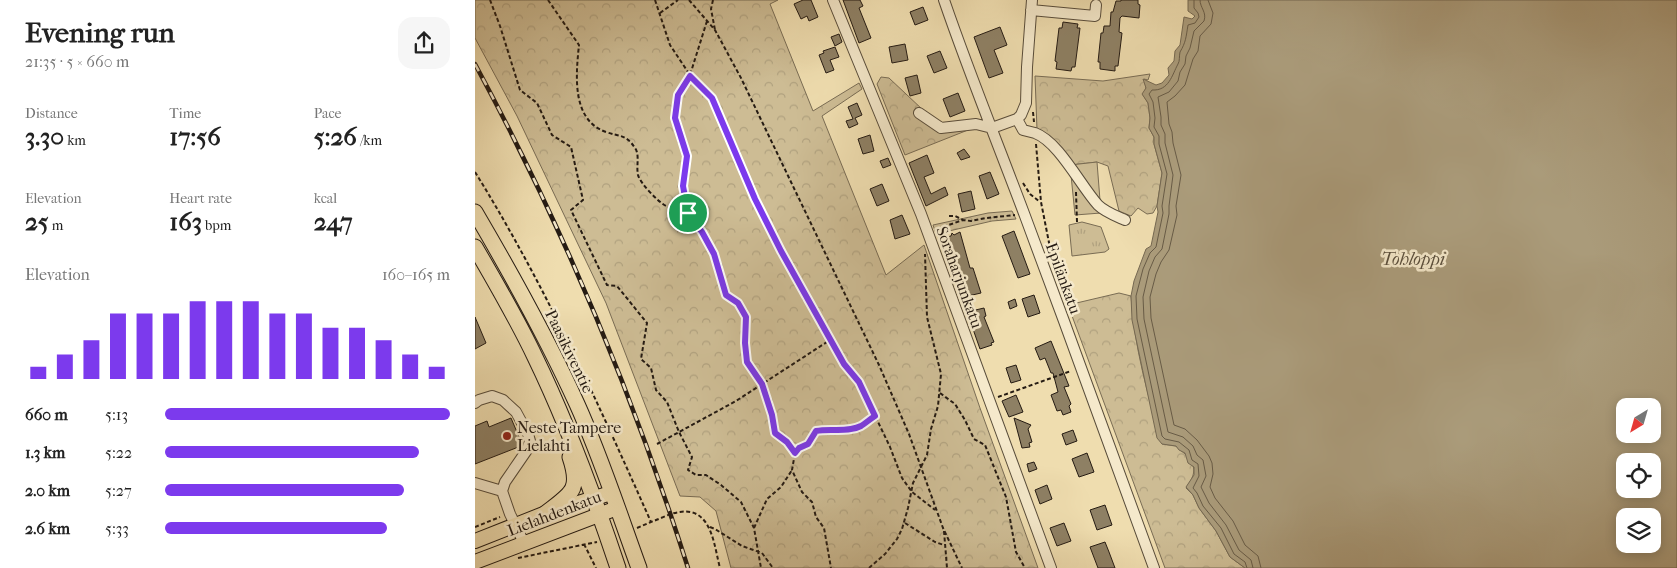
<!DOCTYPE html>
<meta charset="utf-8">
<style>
body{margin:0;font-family:"IM FELL French Canon",serif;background:#f6f6f6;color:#222;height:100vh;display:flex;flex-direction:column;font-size:19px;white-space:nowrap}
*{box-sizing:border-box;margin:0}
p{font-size:16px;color:#767676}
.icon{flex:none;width:28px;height:28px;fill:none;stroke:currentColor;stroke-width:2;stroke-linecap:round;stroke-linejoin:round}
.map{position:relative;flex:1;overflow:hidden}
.panel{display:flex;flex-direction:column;background:#fff;width:475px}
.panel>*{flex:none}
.needle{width:32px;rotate:217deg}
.controls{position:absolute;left:1141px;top:398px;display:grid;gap:10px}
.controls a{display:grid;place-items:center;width:45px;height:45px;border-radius:10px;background:#fff;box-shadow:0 2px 12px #0003;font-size:25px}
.pin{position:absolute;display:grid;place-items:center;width:42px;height:42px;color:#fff;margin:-21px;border:2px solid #fff;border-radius:50%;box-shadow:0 1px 5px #0007}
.round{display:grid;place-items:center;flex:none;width:52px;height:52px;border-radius:15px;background:#f6f6f6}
.headline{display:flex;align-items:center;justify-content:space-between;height:85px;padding:0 25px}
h1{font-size:28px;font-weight:700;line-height:38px}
.figures{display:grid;grid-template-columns:repeat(3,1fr);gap:8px;height:85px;padding:5px 25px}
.figures div{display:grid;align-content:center}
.figures b{font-size:25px;font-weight:700}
.figures small{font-size:14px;font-weight:400}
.figures p{font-size:14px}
.chart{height:140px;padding:10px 25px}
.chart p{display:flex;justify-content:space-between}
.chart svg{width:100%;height:90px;margin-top:5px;stroke:#7c3aed;stroke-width:6}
ul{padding:0 25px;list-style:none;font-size:16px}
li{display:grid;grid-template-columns:80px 60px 1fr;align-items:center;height:38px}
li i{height:12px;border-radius:6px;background:#7c3aed}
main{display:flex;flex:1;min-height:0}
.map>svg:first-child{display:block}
.grass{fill:url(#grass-tufts);stroke:#796c54}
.forest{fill:url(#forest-crowns);stroke:#796c54}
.pitch{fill:#cdbc94;stroke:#796c54}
.water{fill:#aa9b7a;stroke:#756851;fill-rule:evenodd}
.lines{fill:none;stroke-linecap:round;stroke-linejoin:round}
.shore{stroke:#685b46;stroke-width:1}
.building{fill:#8e8064;stroke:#251b13}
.minor-casing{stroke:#584c3a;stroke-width:12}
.major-casing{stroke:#251b13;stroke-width:16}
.highway-casing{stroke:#251b13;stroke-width:17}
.path{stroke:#251b13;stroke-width:2;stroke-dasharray:4 2.5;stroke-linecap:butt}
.minor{stroke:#f5e9cb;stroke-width:10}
.major{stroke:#efddaf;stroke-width:14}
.highway{stroke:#efddaf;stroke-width:15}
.rail-casing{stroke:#251b13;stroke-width:4.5}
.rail{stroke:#f5e9cb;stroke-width:2.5;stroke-dasharray:8;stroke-linecap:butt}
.route-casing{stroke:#fff;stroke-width:10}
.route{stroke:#7c3aed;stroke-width:6}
.poi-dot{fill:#8f2418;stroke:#f5e9cb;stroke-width:2}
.labels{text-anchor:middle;stroke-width:5;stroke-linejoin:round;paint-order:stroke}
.street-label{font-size:16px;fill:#251b13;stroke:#f5e9cb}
.poi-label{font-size:16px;fill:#251b13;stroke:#f5e9cb;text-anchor:start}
.water-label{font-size:18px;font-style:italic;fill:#5a4e3c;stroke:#f5e9cb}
</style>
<main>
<section class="panel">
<div class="headline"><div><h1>Evening run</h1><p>21:35 · 5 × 660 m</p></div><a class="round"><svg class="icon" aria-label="share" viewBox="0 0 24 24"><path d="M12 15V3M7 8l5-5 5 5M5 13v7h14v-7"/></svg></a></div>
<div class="figures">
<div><p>Distance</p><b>3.30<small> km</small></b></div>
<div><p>Time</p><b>17:56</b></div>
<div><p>Pace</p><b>5:26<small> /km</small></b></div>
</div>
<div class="figures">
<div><p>Elevation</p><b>25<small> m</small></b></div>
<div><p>Heart rate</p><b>163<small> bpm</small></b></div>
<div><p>kcal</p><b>247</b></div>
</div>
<div class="chart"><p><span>Elevation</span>160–165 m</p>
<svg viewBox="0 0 160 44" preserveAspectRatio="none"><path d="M5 44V38M15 44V32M25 44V25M35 44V12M45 44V12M55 44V12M65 44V6M75 44V6M85 44V6M95 44V12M105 44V12M115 44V19M125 44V19M135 44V25M145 44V32M155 44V38"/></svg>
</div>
<ul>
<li><b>660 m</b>5:13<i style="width:100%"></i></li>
<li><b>1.3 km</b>5:22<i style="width:89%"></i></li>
<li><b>2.0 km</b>5:27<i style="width:84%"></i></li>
<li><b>2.6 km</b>5:33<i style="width:78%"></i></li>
</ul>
</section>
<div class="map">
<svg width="1202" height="568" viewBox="0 0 1202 568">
<defs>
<pattern id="grass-tufts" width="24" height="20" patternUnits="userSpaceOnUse" patternTransform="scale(1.25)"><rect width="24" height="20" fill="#cdbc94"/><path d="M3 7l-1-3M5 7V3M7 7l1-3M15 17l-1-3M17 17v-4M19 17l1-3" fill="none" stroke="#b0a17f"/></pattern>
<pattern id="forest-crowns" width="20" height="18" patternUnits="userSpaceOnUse" patternTransform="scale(1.25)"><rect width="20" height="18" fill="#cdbc94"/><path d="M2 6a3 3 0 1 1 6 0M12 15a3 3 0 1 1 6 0" fill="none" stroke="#b0a17f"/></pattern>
</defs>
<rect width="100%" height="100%" fill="#efddaf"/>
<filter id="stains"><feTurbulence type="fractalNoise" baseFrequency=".004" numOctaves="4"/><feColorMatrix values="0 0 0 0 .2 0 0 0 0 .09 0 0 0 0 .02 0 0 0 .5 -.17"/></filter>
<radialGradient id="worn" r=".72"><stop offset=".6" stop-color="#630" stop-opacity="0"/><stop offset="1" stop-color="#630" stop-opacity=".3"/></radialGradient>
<!-- grass -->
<path class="grass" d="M607 222 626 227 634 249 630 252 597 256 594 225Z"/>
<!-- forest -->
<path class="forest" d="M0 0H303L295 4 338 111 384 83 387 89 347 116 411 275 449 245 505 408 563 568H256L241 511 225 497 205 496 131 303 42 116 0 38Z
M675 74 673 80 669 79 671 88 668 95 673 103 675 118 674 128 679 137V144L687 173 682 206 678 213 672 214 663 208 656 216 644 211 633 166 622 162 596 165 562 130 560 76 628 81Z
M406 77 414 78 465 126H503L430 155 402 84Z
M537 211 541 219 517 221 461 234 458 225 513 213Z
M644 293 656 296C659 346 673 396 687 444L701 446C704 450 707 451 710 454 723 467 720 475 711 488L718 495 724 508 741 531 755 557 770 568H690L593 305Z"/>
<!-- pitch -->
<path class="pitch" d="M622 162 626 213 600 215 595 165Z"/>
<!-- water -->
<path class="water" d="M713 0H1202V568H770L755 557 741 531 724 508 718 495 711 487 719 475V467L713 463 710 453 704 450 701 446 687 444 682 438 657 320 656 296 659 281 671 249 676 246 683 212 682 206 687 173 679 144V137L674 128 675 118 673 103 667 94 671 88 668 79 681 85 687 83 694 75 693 68 699 61 700 51 705 45 709 17 717 19 720 16 713 11ZM1150 406H1178V434H1150ZM1150 461H1178V489H1150ZM1150 516H1178V544H1150Z"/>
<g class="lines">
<!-- shore -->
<path class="shore" d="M719 0V8L723 13 724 17 720 23 713 25C711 37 711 42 705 52 704 56 705 61 703 64 697 75 694 91 677 90L674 94 678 102 680 118 679 127 684 136V144L692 174 687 206 688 213 681 247 675 253 668 269 661 296 662 319 687 436 690 439 704 442 714 450 717 460 723 464 724 476 718 488 722 493 728 506 746 528 759 554 770 562 772 568
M725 0C725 8 732 12 729 21L719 31 715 48 711 56 710 64 705 72 703 81 694 92 683 97 686 117V125L690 134V143L698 175 694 206V214L687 249 680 257 674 271 668 297 669 319 693 432 708 437 718 446 722 455 728 460 731 476 726 487 734 503 751 525 764 550 776 560 778 568
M733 0 738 13 736 24 725 36 723 51 718 59 710 85 700 96 692 102 694 124 697 132 698 143 706 175 701 206 702 215 694 250 686 262 681 274 675 297 676 318 699 425 710 429 722 440 734 456 737 463 738 474 735 487 740 498 758 521 770 545 783 556 786 568"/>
</g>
<!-- building -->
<path class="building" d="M328 0H336L343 17 334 21 332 16 326 19 319 4Z
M368 0H385L388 6 384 8 396 38 384 43Z
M646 0H663V4L665 5 664 18 647 16 645 18 644 32 647 33 643 66H640V71L625 69V62H623L626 33H628L629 26H635L636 12H638L641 1H646Z
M448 7 453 20 440 25 435 12Z
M588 22 603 24 602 28H605L600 67H597L596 71 581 69 582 62 580 61 584 28H587Z
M525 27 532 45 519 50 528 73 514 78 499 37Z
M364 34 367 42 360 46 356 37Z
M430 44 433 60 417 63 414 47Z
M360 47 364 57 355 60 359 70 351 73 344 55 349 53 348 51Z
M465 51 472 68 459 73 452 56Z
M442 75 446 93 435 96 430 78Z
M483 93 490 111 475 117 468 99Z
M382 103 387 115 380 118 383 124 374 128 371 121 378 119 373 107Z
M395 135 399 151 388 154 383 139Z
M489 149 495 157 486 160 482 153Z
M452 155 459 173 449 177 456 194 470 187 473 195 451 206 434 163Z
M413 158 416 165 408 168 405 161Z
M515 172 524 194 512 199 504 176Z
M407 184 414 201 402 206 395 189Z
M496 191 500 209 487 212 483 194Z
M427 215 435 234 420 239 415 220Z
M539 231 555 274 543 278 527 236Z
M485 232 495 268H498L506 293 493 296 489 288 481 261 478 254H475L472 237 476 236 477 233 479 235Z
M559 295 565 313 553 317 547 299Z
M540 299 542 306 535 309 533 302Z
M509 308 511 316 509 317 519 342 516 343 517 345 505 349 492 312Z
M0 317 11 343 0 349Z
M576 341 594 386 589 387 596 404 594 406 596 412 588 415 586 410 582 411 576 395 583 392 578 373H576L570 358 565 360 560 348Z
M541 365 546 380 536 383 531 368Z
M541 395 548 412 534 417 527 401Z
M36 418 47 444 46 446 0 464V426L12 421 14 427Z
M539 418 556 425 553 429 557 442 554 443 555 447 547 448Z
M598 430 602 441 591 445 587 434Z
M612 453 619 472 604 477 597 459Z
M559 462 562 469 554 472 552 464Z
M572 485 577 499 565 504 560 490Z
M630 505 637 525 622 530 615 510Z
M589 523 596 541 582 546 575 528Z
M630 542 634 552 640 568H623L615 547Z"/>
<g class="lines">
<defs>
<path id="minor" d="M358 0 446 214 576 568
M469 0C494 73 523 144 550 216 594 333 636 451 679 568
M556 10 620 16 621 5
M444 113 466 128 501 124 517 128 542 119 546 115 551 103 552 67 557 0
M542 119 548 130C552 131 556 132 560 133 584 142 605 185 623 205 630 212 641 216 650 220
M0 403 4 400 17 396 28 400 41 412 53 434 55 441 52 450 30 482 27 491 35 514 49 543
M0 483 27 491"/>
<path id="major" d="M0 541 71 513 136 493
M0 562 142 508"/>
<path id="highway" d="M0 212C37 275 72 338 102 404 126 457 144 513 164 568
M0 247C21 283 42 319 60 357 93 425 119 496 143 568
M71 513C97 493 106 490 95 457"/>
</defs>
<!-- minor casing -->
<use href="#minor" class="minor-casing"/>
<!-- major casing -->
<use href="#major" class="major-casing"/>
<!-- highway casing -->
<use href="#highway" class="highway-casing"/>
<!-- path -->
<path class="path" d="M15 0 25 26 45 90 62 103 77 135 96 147 108 200 96 210 132 285 142 286 172 323 166 359 176 368 181 390 192 402 204 432 217 457 213 470 221 475H231L246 485 266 502 279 528 286 568
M73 0 104 45C101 74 96 120 131 132 145 137 151 134 160 148 165 155 161 166 163 175 165 183 183 202 191 206 198 209 206 211 213 213
M180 0 195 45 215 75 237 98 280 199 306 251 369 364 384 382 415 447 427 478 437 492 460 510
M214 0 240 30 266 78 404 365 434 434 468 528 487 568
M238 0 236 9 240 30
M185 13 203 0
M232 21 215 75 203 95 200 118 212 156 208 186 213 213 227 232 239 254 251 295 263 303 271 317 270 343 272 362 287 384 297 415 300 433 312 442 320 453 317 470 327 492 337 502 341 517 349 528 356 568
M558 112 559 122
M561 144 566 202 578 263
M0 172C69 283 123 403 176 522 185 519 195 513 205 512 237 507 239 546 245 568
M548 183 555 194 565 202
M601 192 602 222
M474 216H480L488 220
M462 229 488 220 496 221 511 218 540 215
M465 393 480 404 490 420 499 439 510 445 531 497 541 552 550 568
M523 397 596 371
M182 444 261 401 355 340
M320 453 324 448 333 444 341 431C355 428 373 433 386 426 391 423 395 419 400 415
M430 523 460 542 469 545
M0 527 25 517
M235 527 240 529 267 546 287 553 298 568
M162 528 176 522
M279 528 292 499 306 487 317 470
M469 531 472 568
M109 544 121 568
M43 558 122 542
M394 568 410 554 422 539 427 529 433 508 438 483 452 455 456 429 463 406 466 374 452 317 450 254"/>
<!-- minor -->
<use href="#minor" class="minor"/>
<!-- major -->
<use href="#major" class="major"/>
<!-- highway -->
<use href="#highway" class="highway"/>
<defs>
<path id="rail" d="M0 64C87 225 158 394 213 568"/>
</defs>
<!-- rail casing -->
<use href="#rail" class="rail-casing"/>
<!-- rail -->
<use href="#rail" class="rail"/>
</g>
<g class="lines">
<defs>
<path id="route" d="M215 76 237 98 280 199 306 251 369 364 384 382 400 416C395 419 391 423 386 426 373 433 355 428 341 431L333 444 324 448 320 453 312 442 300 433 297 415 287 384 272 362 270 343 271 317 263 303 251 295 239 254 227 232 213 213 208 186 212 156 200 118 203 95Z"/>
</defs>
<!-- route casing -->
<use href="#route" class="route-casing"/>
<!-- route -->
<use href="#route" class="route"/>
</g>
<!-- markers -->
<circle class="poi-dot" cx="32" cy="436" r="5"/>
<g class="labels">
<!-- street labels -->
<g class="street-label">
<text transform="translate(485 277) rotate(70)" y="6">Soraharjunkatu</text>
<text transform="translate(589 278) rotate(70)" y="6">Epilänkatu</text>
<text transform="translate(95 351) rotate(64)" y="6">Paasikiventie</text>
<text transform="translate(79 513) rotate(-21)" y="6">Lielahdenkatu</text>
</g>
<!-- poi labels -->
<g class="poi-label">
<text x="42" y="433">Neste Tampere<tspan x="42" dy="18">Lielahti</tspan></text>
</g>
<!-- water labels -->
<g class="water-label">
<text x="938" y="265">Tohloppi</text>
</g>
</g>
<rect width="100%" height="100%" filter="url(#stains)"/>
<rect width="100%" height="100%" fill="url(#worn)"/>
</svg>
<div class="controls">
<a><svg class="needle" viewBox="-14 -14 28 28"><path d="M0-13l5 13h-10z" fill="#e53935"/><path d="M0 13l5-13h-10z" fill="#767676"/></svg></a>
<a><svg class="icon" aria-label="locate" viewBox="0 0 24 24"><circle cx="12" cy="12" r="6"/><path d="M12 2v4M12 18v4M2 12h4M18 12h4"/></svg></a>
<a><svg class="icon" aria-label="layers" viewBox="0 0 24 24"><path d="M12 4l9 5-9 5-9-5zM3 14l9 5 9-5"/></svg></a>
</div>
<div class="pin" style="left:213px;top:213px;background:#1e9e55"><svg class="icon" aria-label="arrive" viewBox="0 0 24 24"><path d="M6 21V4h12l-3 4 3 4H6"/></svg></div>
</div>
</main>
